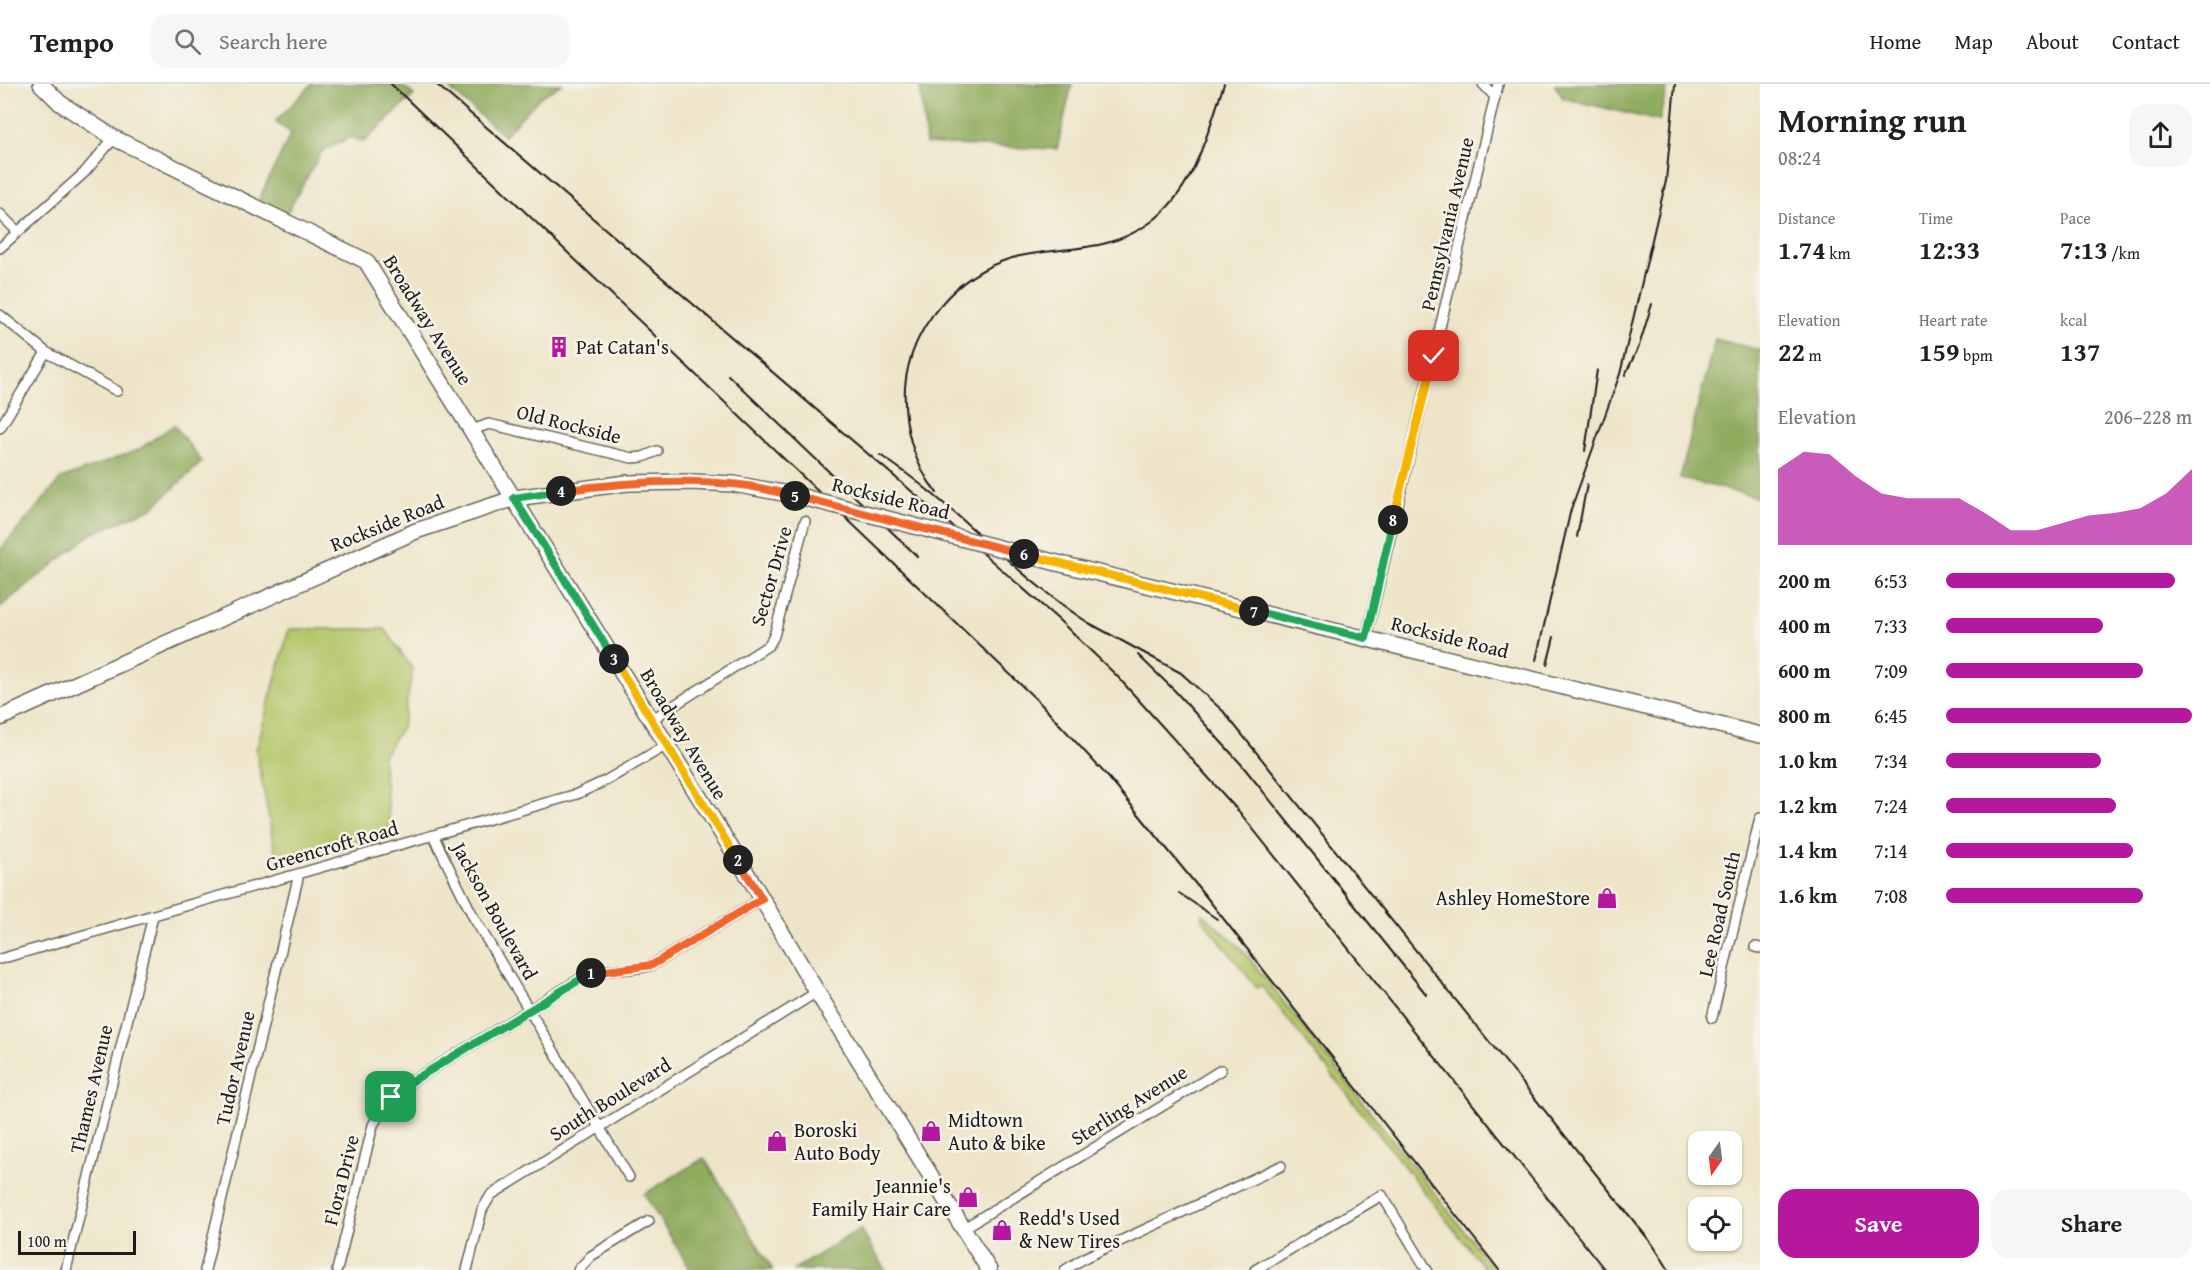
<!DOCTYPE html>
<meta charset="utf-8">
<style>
body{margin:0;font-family:"Gentium Book Plus",serif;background:#f6f6f6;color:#202124;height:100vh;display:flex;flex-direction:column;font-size:22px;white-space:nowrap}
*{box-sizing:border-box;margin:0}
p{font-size:20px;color:#757577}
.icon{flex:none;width:33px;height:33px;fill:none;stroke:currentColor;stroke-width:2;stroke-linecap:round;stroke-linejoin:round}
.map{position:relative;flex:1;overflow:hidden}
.panel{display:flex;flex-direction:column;background:#fff;width:450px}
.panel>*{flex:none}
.needle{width:39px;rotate:194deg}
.fabs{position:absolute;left:1688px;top:1047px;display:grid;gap:12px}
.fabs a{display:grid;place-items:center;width:54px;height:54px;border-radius:12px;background:#fff;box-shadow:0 2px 4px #0004;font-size:30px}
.scale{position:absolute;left:18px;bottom:15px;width:118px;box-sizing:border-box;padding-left:6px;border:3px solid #1c1c1c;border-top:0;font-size:16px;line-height:21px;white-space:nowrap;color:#1c1c1c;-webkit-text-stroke:4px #f7f3e8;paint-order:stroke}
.pin{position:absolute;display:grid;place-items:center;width:51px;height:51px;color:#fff;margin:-26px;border-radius:12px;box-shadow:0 3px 9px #0006}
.km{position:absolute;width:30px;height:30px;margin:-15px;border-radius:50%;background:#222;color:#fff;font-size:16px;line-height:30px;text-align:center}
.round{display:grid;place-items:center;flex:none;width:63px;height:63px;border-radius:18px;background:#f6f6f6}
.summary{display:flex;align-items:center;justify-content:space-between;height:102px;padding:0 18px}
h1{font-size:33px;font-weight:600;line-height:45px}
.metrics{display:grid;grid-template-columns:repeat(3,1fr);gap:9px;height:102px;padding:6px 18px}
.metrics div{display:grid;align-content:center}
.metrics b{font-size:26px;font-weight:600}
.metrics small{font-size:16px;font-weight:400}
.metrics p{font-size:16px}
.chart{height:168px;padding:12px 18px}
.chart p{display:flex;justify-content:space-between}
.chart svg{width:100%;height:108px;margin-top:6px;fill:#b5179e;opacity:.7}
.cta{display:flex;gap:12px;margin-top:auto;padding:12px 18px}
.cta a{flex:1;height:69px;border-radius:18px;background:#b5179e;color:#fff;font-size:24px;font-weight:600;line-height:69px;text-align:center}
.cta a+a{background:#f6f6f6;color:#202124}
ul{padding:0 18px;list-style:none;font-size:20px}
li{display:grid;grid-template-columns:96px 72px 1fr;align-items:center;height:45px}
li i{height:15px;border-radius:8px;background:#b5179e}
header{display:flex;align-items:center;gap:36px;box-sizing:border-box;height:84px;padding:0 30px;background:#fff;border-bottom:2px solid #e0e0e0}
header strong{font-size:28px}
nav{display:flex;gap:33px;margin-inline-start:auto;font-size:21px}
.search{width:420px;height:54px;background:#f6f6f6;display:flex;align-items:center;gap:15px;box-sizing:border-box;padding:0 21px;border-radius:18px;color:#757577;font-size:22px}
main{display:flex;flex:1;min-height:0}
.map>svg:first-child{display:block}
.green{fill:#b4c669;stroke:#687142;stroke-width:1.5}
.forest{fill:#8fab5d;stroke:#56643c;stroke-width:1.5}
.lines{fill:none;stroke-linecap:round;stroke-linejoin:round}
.street-casing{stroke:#666259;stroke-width:12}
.primary-casing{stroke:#666259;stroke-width:18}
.street{stroke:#fff;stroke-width:9}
.primary{stroke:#fff;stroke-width:15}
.rail{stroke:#1c1c1c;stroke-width:2}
.primary-bridge-casing{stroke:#666259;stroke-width:18;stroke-linecap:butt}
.primary-bridge{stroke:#fff;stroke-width:15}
.split-1-casing{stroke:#fff;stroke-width:12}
.split-2-casing{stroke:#fff;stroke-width:12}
.split-3-casing{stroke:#fff;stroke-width:12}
.split-4-casing{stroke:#fff;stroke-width:12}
.split-5-casing{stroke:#fff;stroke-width:12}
.split-6-casing{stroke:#fff;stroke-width:12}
.split-7-casing{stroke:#fff;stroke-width:12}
.split-8-casing{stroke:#fff;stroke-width:12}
.split-9-casing{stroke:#fff;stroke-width:12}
.split-1{stroke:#22a559;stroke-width:8}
.split-2{stroke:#f0652b;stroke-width:8}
.split-3{stroke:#f5b400;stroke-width:8}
.split-4{stroke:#22a559;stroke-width:8}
.split-5{stroke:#f0652b;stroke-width:8}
.split-6{stroke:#f0652b;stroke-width:8}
.split-7{stroke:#f5b400;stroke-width:8}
.split-8{stroke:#22a559;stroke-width:8}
.split-9{stroke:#f5b400;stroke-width:8}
.labels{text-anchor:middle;stroke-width:5;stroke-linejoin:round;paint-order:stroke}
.street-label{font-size:20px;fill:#1c1c1c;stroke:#f7f3e8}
.poi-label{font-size:20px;fill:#1c1c1c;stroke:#f7f3e8;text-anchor:start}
</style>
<header>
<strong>Tempo</strong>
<div class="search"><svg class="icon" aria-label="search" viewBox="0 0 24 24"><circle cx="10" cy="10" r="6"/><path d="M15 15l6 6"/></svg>Search here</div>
<nav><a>Home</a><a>Map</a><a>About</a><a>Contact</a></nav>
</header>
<main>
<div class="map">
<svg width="1760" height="1186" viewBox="0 0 1760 1186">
<rect width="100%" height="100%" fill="#f7f3e8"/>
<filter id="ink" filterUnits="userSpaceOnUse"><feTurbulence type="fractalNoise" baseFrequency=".0167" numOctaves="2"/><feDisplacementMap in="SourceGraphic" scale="12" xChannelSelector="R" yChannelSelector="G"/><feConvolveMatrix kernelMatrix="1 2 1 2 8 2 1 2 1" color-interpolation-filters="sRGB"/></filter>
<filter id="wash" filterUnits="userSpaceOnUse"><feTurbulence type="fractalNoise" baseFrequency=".008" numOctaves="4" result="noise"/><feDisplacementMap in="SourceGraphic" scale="24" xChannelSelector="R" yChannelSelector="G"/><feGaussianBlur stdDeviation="1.35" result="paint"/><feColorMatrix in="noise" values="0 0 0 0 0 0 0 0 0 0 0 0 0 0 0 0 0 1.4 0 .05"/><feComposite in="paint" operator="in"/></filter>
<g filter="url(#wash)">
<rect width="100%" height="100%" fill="#eee5c9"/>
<!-- green -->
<path class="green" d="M289 545H385L413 586 402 643 382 673 391 751 277 777 256 666Z
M1203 830 1242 865 1495 1186H1486L1261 901 1257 904 1201 833Z"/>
<!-- forest -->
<path class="forest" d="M312 0H400L414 11 364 58 351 53 322 67 283 136 255 123 291 49 275 38Z
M444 0H562L540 13 504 52Z
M920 0H1072L1057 65 926 60Z
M1554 0H1668L1659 37 1563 14Z
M1715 255 1760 266V414L1680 394Z
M174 341 202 378 152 424 93 449 0 523V466L61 395 138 366Z
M704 1074 773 1186H691L644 1110Z
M860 1145 886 1186H793Z"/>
</g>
<g filter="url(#ink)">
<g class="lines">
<defs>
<path id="street" d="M1483 0 1495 13
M0 130 18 148
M0 164 84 89 114 54
M0 231 46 268 117 307
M0 344 46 268
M472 346 489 340 632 374 643 373 657 367
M1366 554 1498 0
M651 636 769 561 774 552 805 437
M433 751 474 834 629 1093
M1755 863 1760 864
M0 875 577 710 607 696 665 662
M1712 934 1760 734
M964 1144 1221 986
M66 1186 153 832
M205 1186 299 790
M337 1186 373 1041 386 1019 401 1004 585 892C606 883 630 888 652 881L762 815
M467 1186 482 1126 491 1111 817 908
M578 1186 591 1172 649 1137
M1065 1186 1086 1173 1281 1082
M1255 1186 1382 1111 1427 1186"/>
<path id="primary" d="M41 0 60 19 114 54 366 177 752 798 817 908 989 1186
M1057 479 1760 651
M0 634 416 447 515 414 627 399 691 398 734 400 799 412"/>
</defs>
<!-- street casing -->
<use href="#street" class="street-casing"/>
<!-- primary casing -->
<use href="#primary" class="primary-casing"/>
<!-- street -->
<use href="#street" class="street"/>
<!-- primary -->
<use href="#primary" class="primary"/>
<!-- rail -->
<path class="rail" d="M391 0 1040 619 1109 694 1208 815 1499 1186
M436 0 944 435 1060 537 1117 592 1241 730 1605 1186
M728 291 918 473
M1625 291 1639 262 1652 220
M1585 367 1597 286
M880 371C957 421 1016 494 1095 543
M937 409C913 380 903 340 905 303 910 244 956 190 1012 174 1061 161 1106 171 1151 138 1195 105 1207 50 1224 0
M1577 453 1587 400
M1089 539 1181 589 1223 627 1653 1161 1669 1186
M1138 571 1175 607 1241 680 1426 910
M1536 576 1571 425 1620 290 1666 97 1675 0
M1547 581 1554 553
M1179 809 1217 835"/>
<defs>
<path id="primary-bridge" d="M799 412 1057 479"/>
</defs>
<!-- primary-bridge casing -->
<use href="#primary-bridge" class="primary-bridge-casing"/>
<!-- primary-bridge -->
<use href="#primary-bridge" class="primary-bridge"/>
</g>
</g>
<g class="lines" filter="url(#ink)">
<defs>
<path id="split-1" d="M391 1013 401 1004 591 889"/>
<path id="split-2" d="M591 889 652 881 762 815 738 776"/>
<path id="split-3" d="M614 575 738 776"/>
<path id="split-4" d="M561 407 514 414 614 575"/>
<path id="split-5" d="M561 407C617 399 675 395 732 400 753 401 775 408 795 412"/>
<path id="split-6" d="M795 412 1024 470"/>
<path id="split-7" d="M1024 470 1254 527"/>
<path id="split-8" d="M1254 527 1366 554 1393 436"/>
<path id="split-9" d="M1393 436 1434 272"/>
</defs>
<!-- split-1 casing -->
<use href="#split-1" class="split-1-casing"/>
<!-- split-2 casing -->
<use href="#split-2" class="split-2-casing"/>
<!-- split-3 casing -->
<use href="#split-3" class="split-3-casing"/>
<!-- split-4 casing -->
<use href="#split-4" class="split-4-casing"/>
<!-- split-5 casing -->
<use href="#split-5" class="split-5-casing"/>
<!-- split-6 casing -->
<use href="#split-6" class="split-6-casing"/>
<!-- split-7 casing -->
<use href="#split-7" class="split-7-casing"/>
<!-- split-8 casing -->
<use href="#split-8" class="split-8-casing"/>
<!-- split-9 casing -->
<use href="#split-9" class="split-9-casing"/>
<!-- split-1 -->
<use href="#split-1" class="split-1"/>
<!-- split-2 -->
<use href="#split-2" class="split-2"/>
<!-- split-3 -->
<use href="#split-3" class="split-3"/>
<!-- split-4 -->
<use href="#split-4" class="split-4"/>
<!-- split-5 -->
<use href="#split-5" class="split-5"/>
<!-- split-6 -->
<use href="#split-6" class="split-6"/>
<!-- split-7 -->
<use href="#split-7" class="split-7"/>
<!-- split-8 -->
<use href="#split-8" class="split-8"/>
<!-- split-9 -->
<use href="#split-9" class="split-9"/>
</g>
<!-- icons -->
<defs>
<symbol id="building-bare" viewBox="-9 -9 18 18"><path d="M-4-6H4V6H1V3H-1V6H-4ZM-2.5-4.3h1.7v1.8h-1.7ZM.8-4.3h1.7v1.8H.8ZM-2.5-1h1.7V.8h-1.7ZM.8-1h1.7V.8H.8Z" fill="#b5179e" stroke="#f7f3e8" stroke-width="2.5" paint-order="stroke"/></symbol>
<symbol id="shop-bare" viewBox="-9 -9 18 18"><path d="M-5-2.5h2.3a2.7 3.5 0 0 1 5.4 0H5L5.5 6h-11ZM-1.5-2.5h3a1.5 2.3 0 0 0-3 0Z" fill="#b5179e" stroke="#f7f3e8" stroke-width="2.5" paint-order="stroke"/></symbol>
</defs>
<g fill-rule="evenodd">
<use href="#building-bare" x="544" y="248" width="30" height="30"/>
<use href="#shop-bare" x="1592" y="799" width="30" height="30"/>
<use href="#shop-bare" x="916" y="1032" width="30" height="30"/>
<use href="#shop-bare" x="762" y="1042" width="30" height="30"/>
<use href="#shop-bare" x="953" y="1098" width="30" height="30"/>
<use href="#shop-bare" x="987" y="1131" width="30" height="30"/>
</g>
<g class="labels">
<!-- street labels -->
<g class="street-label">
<text transform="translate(1447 140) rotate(-77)" y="7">Pennsylvania Avenue</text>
<text transform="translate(428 236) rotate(58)" y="7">Broadway Avenue</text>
<text transform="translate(569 340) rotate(14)" y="7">Old Rockside</text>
<text transform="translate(891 414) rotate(14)" y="7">Rockside Road</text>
<text transform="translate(387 439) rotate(-22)" y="7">Rockside Road</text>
<text transform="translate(771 492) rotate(-74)" y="7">Sector Drive</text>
<text transform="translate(1450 553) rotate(14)" y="7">Rockside Road</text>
<text transform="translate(684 650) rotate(59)" y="7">Broadway Avenue</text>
<text transform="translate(332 762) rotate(-16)" y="7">Greencroft Road</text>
<text transform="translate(495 827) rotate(61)" y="7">Jackson Boulevard</text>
<text transform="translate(1719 830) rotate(-77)" y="7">Lee Road South</text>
<text transform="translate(235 984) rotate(-77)" y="7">Tudor Avenue</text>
<text transform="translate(91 1005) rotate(-77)" y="7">Thames Avenue</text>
<text transform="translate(610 1015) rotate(-32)" y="7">South Boulevard</text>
<text transform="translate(1129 1021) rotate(-32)" y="7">Sterling Avenue</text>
<text transform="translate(341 1096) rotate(-76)" y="7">Flora Drive</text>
</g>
<!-- poi labels -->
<g class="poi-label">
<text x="576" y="270">Pat Catan's</text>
<text x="1590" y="821" text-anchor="end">Ashley HomeStore</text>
<text x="948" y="1043">Midtown<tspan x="948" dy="23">Auto &amp; bike</tspan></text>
<text x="794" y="1053">Boroski<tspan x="794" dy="23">Auto Body</tspan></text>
<text x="951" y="1109" text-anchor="end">Jeannie's<tspan x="951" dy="23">Family Hair Care</tspan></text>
<text x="1019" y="1141">Redd's Used<tspan x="1019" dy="23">&amp; New Tires</tspan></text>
</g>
</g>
</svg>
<div class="fabs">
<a><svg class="needle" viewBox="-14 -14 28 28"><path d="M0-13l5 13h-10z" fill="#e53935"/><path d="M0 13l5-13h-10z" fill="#757577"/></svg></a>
<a><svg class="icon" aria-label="locate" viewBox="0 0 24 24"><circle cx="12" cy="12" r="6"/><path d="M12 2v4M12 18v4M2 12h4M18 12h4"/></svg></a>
</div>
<div class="scale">100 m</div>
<div class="pin" style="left:391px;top:1013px;background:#1e9e55"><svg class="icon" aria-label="arrive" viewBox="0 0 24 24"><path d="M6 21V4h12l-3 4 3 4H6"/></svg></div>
<div class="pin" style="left:1434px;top:272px;background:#d93025"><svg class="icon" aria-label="check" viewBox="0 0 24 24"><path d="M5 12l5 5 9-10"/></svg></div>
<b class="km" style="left:591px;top:889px">1</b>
<b class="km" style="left:738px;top:776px">2</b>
<b class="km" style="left:614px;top:575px">3</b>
<b class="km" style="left:561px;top:407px">4</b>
<b class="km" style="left:795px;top:412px">5</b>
<b class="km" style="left:1024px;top:470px">6</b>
<b class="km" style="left:1254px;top:527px">7</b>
<b class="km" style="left:1393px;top:436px">8</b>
</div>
<section class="panel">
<div class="summary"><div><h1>Morning run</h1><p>08:24</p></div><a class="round"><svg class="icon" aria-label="share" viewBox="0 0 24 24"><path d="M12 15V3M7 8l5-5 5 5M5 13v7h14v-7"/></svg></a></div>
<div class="metrics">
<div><p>Distance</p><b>1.74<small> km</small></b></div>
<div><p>Time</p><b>12:33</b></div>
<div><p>Pace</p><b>7:13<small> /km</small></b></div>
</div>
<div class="metrics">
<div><p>Elevation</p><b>22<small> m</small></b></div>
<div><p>Heart rate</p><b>159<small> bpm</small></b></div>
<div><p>kcal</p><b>137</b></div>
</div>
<div class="chart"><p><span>Elevation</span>206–228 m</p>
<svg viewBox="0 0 160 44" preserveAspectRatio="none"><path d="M0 44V13L10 6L20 7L30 16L40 23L50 25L60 25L70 25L80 31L90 38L100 38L110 35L120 32L130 31L140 29L150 23L160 13V44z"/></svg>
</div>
<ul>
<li><b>200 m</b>6:53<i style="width:93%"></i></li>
<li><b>400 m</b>7:33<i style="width:64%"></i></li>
<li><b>600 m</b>7:09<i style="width:80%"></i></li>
<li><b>800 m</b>6:45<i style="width:100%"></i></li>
<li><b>1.0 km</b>7:34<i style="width:63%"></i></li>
<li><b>1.2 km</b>7:24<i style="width:69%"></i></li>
<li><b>1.4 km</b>7:14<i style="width:76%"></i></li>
<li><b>1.6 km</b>7:08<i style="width:80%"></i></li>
</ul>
<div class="cta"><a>Save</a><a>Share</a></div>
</section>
</main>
